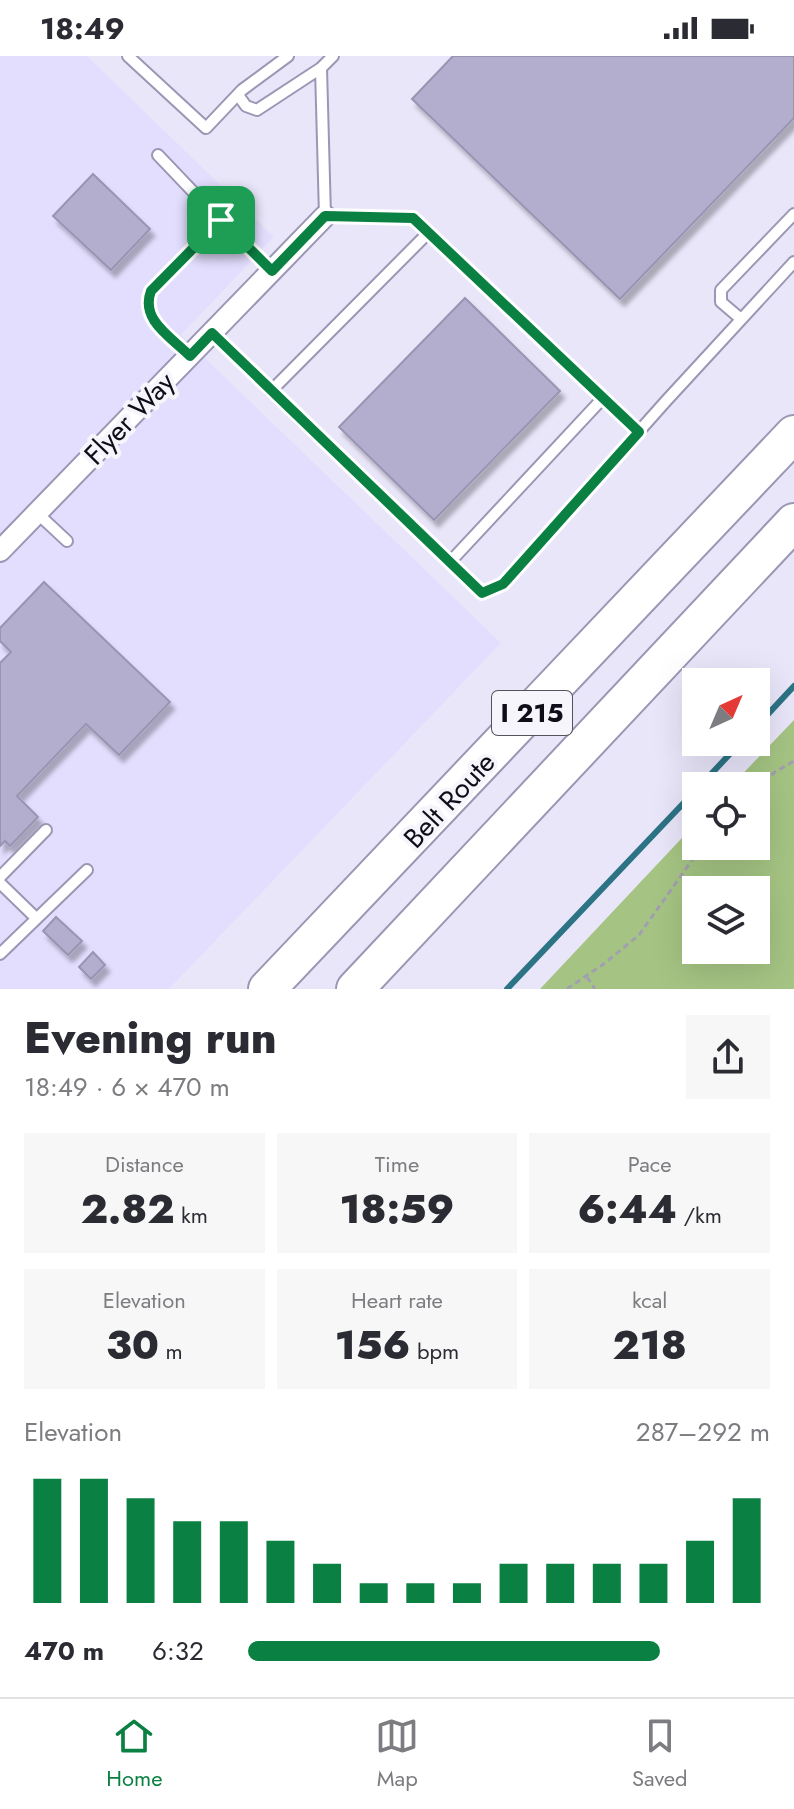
<!DOCTYPE html>
<meta charset="utf-8">
<style>
body{margin:0;font-family:Jost,sans-serif;background:#f7f7f7;color:#2b2b33;height:100vh;display:flex;flex-direction:column;font-size:30px;white-space:nowrap}
*{box-sizing:border-box;margin:0}
p{font-size:26px;color:#7c7c81}
.icon{flex:none;width:44px;height:44px;fill:none;stroke:currentColor;stroke-width:2;stroke-linecap:round;stroke-linejoin:round}
.map{position:relative;height:933px;overflow:hidden}
.panel{display:flex;flex-direction:column;background:#fff;flex:1}
.panel>*{flex:none}
.needle{width:52px;rotate:44deg}
.controls{position:absolute;left:682px;top:612px;display:grid;gap:16px}
.controls a{display:grid;place-items:center;width:88px;height:88px;border-radius:0px;background:#fff;box-shadow:0 8px 32px #0002;font-size:40px}
.pin{position:absolute;display:grid;place-items:center;width:68px;height:68px;color:#fff;margin:-34px;border-radius:16px;box-shadow:0 4px 12px #0006}
.round{display:grid;place-items:center;flex:none;width:84px;height:84px;border-radius:0px;background:#f7f7f7}
.head{display:flex;align-items:center;justify-content:space-between;height:136px;padding:0 24px}
h1{font-size:44px;font-weight:800;line-height:60px}
.metrics{display:grid;grid-template-columns:repeat(3,1fr);gap:12px;height:136px;padding:8px 24px}
.metrics div{display:grid;align-content:center;border-radius:0px;background:#f7f7f7;text-align:center}
.metrics b{font-size:40px;font-weight:800}
.metrics small{font-size:22px;font-weight:400}
.metrics p{font-size:22px}
.chart{height:224px;padding:16px 24px}
.chart p{display:flex;justify-content:space-between}
.chart svg{width:100%;height:144px;margin-top:8px;stroke:#0b8043;stroke-width:6}
ul{padding:0 24px;list-style:none;font-size:26px}
li{display:grid;grid-template-columns:128px 96px 1fr;align-items:center;height:60px}
li i{height:20px;border-radius:10px;background:#0b8043}
.status{display:flex;justify-content:space-between;align-items:center;height:56px;padding:0 40px;background:#fff;direction:ltr}
.status svg{height:22px;fill:currentColor}
.tabs{display:flex;justify-content:space-around;align-items:center;height:112px;border-top:2px solid #e1e1e2;background:#fff;font-size:22px;color:#7c7c81}
.tabs a{display:grid;justify-items:center;gap:4px}
.tabs .active{color:#0b8043}
.map>svg:first-child{display:block}
.built{fill:#e3defe}
.green{fill:#a5c483;fill-rule:evenodd}
.lines{fill:none;stroke-linecap:round;stroke-linejoin:round}
.stream{stroke:#2c7385;stroke-width:6}
.building{fill:#b3aecd;stroke:#9a94b3;stroke-width:2;filter:url(#shadow)}
.service-casing{stroke:#9c96b5;stroke-width:14}
.minor-casing{stroke:#9c96b5;stroke-width:24}
.motorway-casing{stroke:#9c96b5;stroke-width:40}
.path{stroke:#a19fb0;stroke-width:3;stroke-dasharray:6 4;stroke-linecap:butt}
.service{stroke:#fff;stroke-width:10}
.minor{stroke:#fff;stroke-width:20}
.motorway{stroke:#fff;stroke-width:36}
.route-casing{stroke:#fff;stroke-width:16}
.route{stroke:#0b8043;stroke-width:10}
.labels{text-anchor:middle;stroke-width:8;stroke-linejoin:round;paint-order:stroke}
.shield{fill:#f6f5fc;stroke:#54535c;stroke-width:2}
.shield-label{font-size:26px;font-weight:bold;fill:#0f0d18}
.street-label{font-size:28px;fill:#0f0d18;stroke:#f6f5fc}
</style>
<div class="status"><b>18:49</b><svg viewBox="0 0 49 12"><path d="M0 12V9h3v3zM5 12V6h3v6zM10 12V3h3v9zM15 12V0h3v12zM26 1h20v11H26zM47 4h2v5h-2z"/></svg></div>
<div class="map">
<svg width="794" height="933" viewBox="0 0 794 933">
<defs>
<filter id="shadow"><feDropShadow dx="4.5" dy="7" stdDeviation="2" flood-color="#0004"/></filter>
</defs>
<rect width="100%" height="100%" fill="#e9e6fa"/>
<!-- built -->
<path class="built" d="M0 0H87L274 181 181 279 501 587 169 933H0Z"/>
<!-- green -->
<path class="green" d="M794 664V933H540L696 767V790H756V730H731ZM696 834H756V894H696Z"/>
<g class="lines">
<!-- stream -->
<path class="stream" d="M756 671 794 630
M700 730 741 686
M507 933 696 734"/>
</g>
<!-- building -->
<path class="building" d="M453 0H794V62L620 243 412 43Z
M93 118 150 173 111 214 53 160Z
M465 242 560 335 434 464 339 371Z
M44 526 170 646 119 699 86 668 17 740 38 761 10 790 5 785 0 790V607L11 596 0 585V572Z
M56 861 82 885 68 899 43 875Z
M93 896 105 909 91 923 79 911Z"/>
<g class="lines">
<defs>
<path id="service" d="M128 0 206 72 242 34 288 0
M321 12 325 160 413 162 639 376
M238 39 246 50 257 54 321 12 333 0
M158 99 240 185 272 215
M429 176 271 335 482 537 503 528 666 345 794 206
M741 263 721 246V234L794 158
M212 277 271 335
M190 300C171 281 140 264 151 235L221 164
M37 457 67 485
M450 506 603 342
M0 821 46 774
M0 827 35 861
M0 898 87 814"/>
<path id="minor" d="M0 495 325 160"/>
<path id="motorway" d="M267 933 794 378
M355 933 794 466"/>
</defs>
<!-- service casing -->
<use href="#service" class="service-casing"/>
<!-- minor casing -->
<use href="#minor" class="minor-casing"/>
<!-- motorway casing -->
<use href="#motorway" class="motorway-casing"/>
<!-- path -->
<path class="path" d="M756 732 775 716 794 705
M587 921 595 933
M567 933 605 907 639 879 702 790"/>
<!-- service -->
<use href="#service" class="service"/>
<!-- minor -->
<use href="#minor" class="minor"/>
<!-- motorway -->
<use href="#motorway" class="motorway"/>
</g>
<g class="lines">
<defs>
<path id="route" d="M325 160 413 162 639 376 503 528 482 537 212 277 190 300C171 281 140 264 151 235L221 164 272 215Z"/>
</defs>
<!-- route casing -->
<use href="#route" class="route-casing"/>
<!-- route -->
<use href="#route" class="route"/>
</g>
<g class="labels">
<!-- shield labels -->
<rect class="shield" x="492" y="635" width="80" height="44" rx="6"/>
<g class="shield-label">
<text x="532" y="666">I 215</text>
</g>
<!-- street labels -->
<g class="street-label">
<text transform="translate(129 362) rotate(-46)" y="10">Flyer Way</text>
<text transform="translate(449 744) rotate(-47)" y="10">Belt Route</text>
</g>
</g>
</svg>
<div class="controls">
<a><svg class="needle" viewBox="-14 -14 28 28"><path d="M0-13l5 13h-10z" fill="#e53935"/><path d="M0 13l5-13h-10z" fill="#7c7c81"/></svg></a>
<a><svg class="icon" aria-label="locate" viewBox="0 0 24 24"><circle cx="12" cy="12" r="6"/><path d="M12 2v4M12 18v4M2 12h4M18 12h4"/></svg></a>
<a><svg class="icon" aria-label="layers" viewBox="0 0 24 24"><path d="M12 4l9 5-9 5-9-5zM3 14l9 5 9-5"/></svg></a>
</div>
<div class="pin" style="left:221px;top:164px;background:#1e9e55"><svg class="icon" aria-label="arrive" viewBox="0 0 24 24"><path d="M6 21V4h12l-3 4 3 4H6"/></svg></div>
</div>
<section class="panel">
<div class="head"><div><h1>Evening run</h1><p>18:49 · 6 × 470 m</p></div><a class="round"><svg class="icon" aria-label="share" viewBox="0 0 24 24"><path d="M12 15V3M7 8l5-5 5 5M5 13v7h14v-7"/></svg></a></div>
<div class="metrics">
<div><p>Distance</p><b>2.82<small> km</small></b></div>
<div><p>Time</p><b>18:59</b></div>
<div><p>Pace</p><b>6:44<small> /km</small></b></div>
</div>
<div class="metrics">
<div><p>Elevation</p><b>30<small> m</small></b></div>
<div><p>Heart rate</p><b>156<small> bpm</small></b></div>
<div><p>kcal</p><b>218</b></div>
</div>
<div class="chart"><p><span>Elevation</span>287–292 m</p>
<svg viewBox="0 0 160 44" preserveAspectRatio="none"><path d="M5 44V6M15 44V6M25 44V12M35 44V19M45 44V19M55 44V25M65 44V32M75 44V38M85 44V38M95 44V38M105 44V32M115 44V32M125 44V32M135 44V32M145 44V25M155 44V12"/></svg>
</div>
<ul>
<li><b>470 m</b>6:32<i style="width:79%"></i></li>
</ul>
</section>
<nav class="tabs">
<a class="active"><svg class="icon" aria-label="home" viewBox="0 0 24 24"><path d="M3 11l9-7 9 7M6 9v11h12V9"/></svg>Home</a>
<a><svg class="icon" aria-label="map" viewBox="0 0 24 24"><path d="M3 6l6-2 6 2 6-2v14l-6 2-6-2-6 2zM9 4v14M15 6v14"/></svg>Map</a>
<a><svg class="icon" aria-label="saved" viewBox="0 0 24 24"><path d="M7 4h10v16l-5-4-5 4z"/></svg>Saved</a>
</nav>
